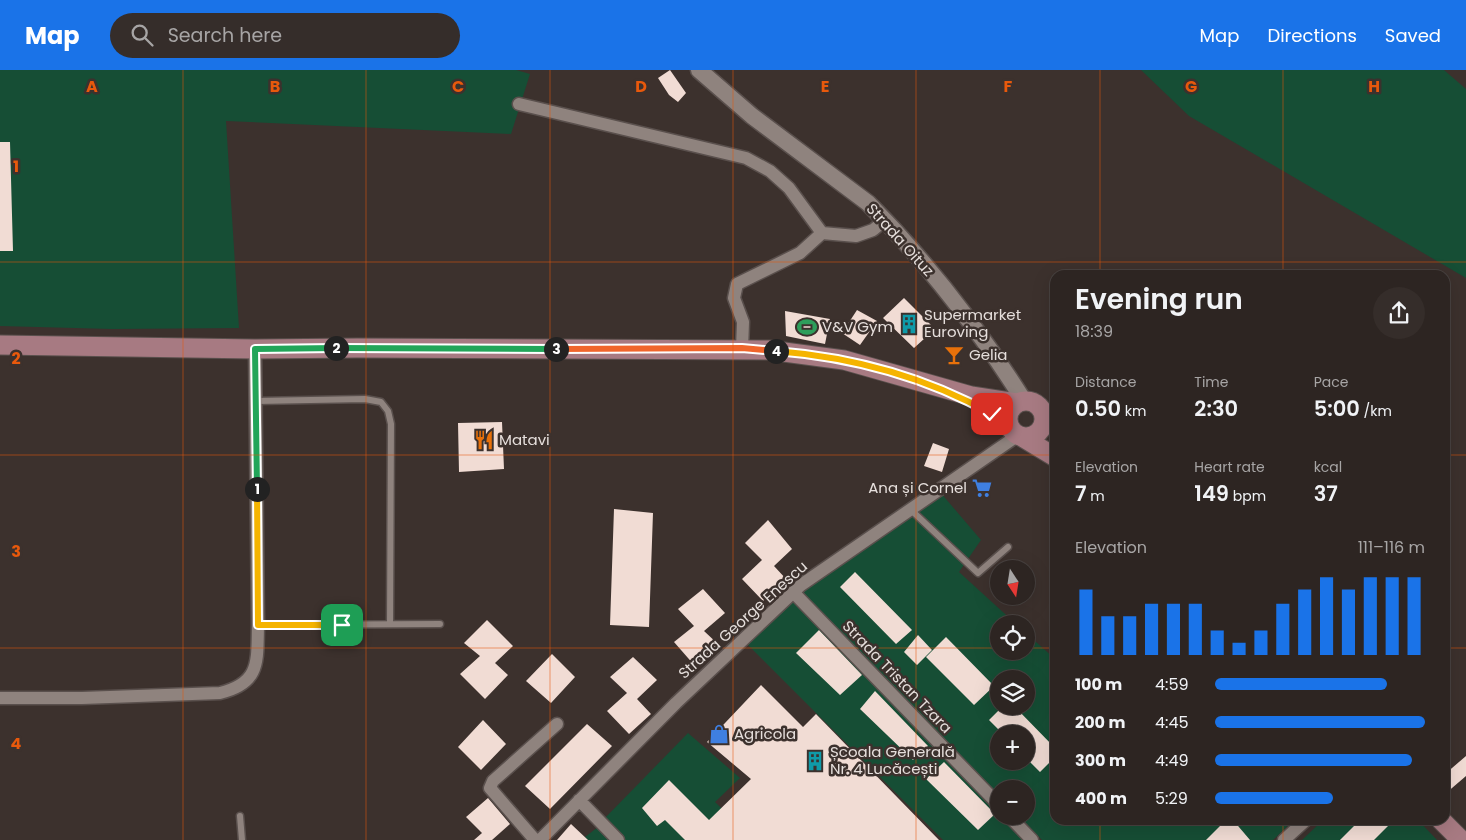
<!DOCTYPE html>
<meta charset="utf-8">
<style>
body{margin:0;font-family:Poppins,sans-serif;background:#352d2a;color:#f1f3f6;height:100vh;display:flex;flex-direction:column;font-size:19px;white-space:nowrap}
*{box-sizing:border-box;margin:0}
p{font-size:16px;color:#a7a5a5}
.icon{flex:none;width:28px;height:28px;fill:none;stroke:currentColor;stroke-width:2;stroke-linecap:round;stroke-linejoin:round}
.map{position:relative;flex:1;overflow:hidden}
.drawer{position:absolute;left:1050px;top:200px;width:400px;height:555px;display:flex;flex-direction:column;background:#2d2522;border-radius:15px;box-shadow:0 5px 20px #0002,0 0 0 1px #484240}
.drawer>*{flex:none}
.needle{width:32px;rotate:168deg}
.buttons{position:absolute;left:990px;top:490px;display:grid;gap:10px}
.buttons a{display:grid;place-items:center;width:45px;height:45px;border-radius:50%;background:#2d2522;box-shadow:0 5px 20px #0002,0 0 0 1px #484240;font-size:25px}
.pin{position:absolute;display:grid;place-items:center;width:42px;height:42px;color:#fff;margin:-21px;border-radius:10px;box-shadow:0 2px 8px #0006}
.km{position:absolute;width:25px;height:25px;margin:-12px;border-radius:50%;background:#222;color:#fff;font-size:14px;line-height:25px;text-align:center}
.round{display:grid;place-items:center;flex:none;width:52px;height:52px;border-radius:26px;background:#352d2a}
.summary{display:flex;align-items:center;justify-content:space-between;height:85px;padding:0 25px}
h1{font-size:28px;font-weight:600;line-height:38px}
.figures{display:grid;grid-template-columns:repeat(3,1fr);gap:8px;height:85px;padding:5px 25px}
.figures div{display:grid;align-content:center}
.figures b{font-size:21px;font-weight:600}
.figures small{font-size:14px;font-weight:400}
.figures p{font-size:14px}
.chart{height:140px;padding:10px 25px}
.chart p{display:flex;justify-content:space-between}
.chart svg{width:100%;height:90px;margin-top:5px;stroke:#1a73e8;stroke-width:6}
ul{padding:0 25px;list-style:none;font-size:16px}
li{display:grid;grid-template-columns:80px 60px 1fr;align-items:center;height:38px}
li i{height:12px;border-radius:6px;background:#1a73e8}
header{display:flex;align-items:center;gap:30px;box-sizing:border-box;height:70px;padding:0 25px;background:#1a73e8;color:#fff}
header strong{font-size:24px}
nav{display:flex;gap:28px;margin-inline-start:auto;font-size:18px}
.search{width:350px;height:45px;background:#352d2a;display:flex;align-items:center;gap:12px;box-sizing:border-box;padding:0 18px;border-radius:28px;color:#a7a5a5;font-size:19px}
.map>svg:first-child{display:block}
.green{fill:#164e35;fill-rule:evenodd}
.building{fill:#f1dcd4}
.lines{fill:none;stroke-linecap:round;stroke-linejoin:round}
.service-casing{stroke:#5a504d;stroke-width:9}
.minor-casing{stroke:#5a504d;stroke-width:15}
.tertiary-casing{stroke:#5a504d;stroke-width:19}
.secondary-casing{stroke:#5a504d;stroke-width:21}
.service{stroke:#8f837e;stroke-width:6}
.minor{stroke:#8f837e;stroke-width:12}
.tertiary{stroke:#8f837e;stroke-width:16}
.secondary{stroke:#a77a82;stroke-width:19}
.split-1-casing{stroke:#fff;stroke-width:10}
.split-2-casing{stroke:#fff;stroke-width:10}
.split-3-casing{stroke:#fff;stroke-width:10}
.split-4-casing{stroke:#fff;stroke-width:10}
.split-5-casing{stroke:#fff;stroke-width:10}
.split-1{stroke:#f5b400;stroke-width:6}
.split-2{stroke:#22a559;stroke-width:6}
.split-3{stroke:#22a559;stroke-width:6}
.split-4{stroke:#f0652b;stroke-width:6}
.split-5{stroke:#f5b400;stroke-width:6}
.grid{fill:none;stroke:#e8590c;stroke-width:1;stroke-opacity:0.55}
.labels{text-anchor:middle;stroke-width:5;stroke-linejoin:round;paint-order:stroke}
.street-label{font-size:15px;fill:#e6dfdc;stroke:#3c312d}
.poi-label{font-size:15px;fill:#e6dfdc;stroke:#3c312d;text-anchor:start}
.grid-label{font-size:16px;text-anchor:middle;font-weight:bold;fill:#e8590c;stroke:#3c312d;stroke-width:5;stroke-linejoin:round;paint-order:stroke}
</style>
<header>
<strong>Map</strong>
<div class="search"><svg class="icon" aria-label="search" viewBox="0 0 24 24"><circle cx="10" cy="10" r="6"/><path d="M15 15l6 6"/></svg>Search here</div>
<nav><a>Map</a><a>Directions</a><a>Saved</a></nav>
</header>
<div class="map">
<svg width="1466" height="770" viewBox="0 0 1466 770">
<rect width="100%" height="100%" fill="#3c312d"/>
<!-- green -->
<path class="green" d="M0 0H516L530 4 511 64 226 51 239 258 112 259 0 256Z
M1141 0H1444L1466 19V208L1189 46Z
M940 422 981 470 959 502 1016 554H999V581H1026V563L1055 589V750H1294L1273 770H1042L1019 746H1026V719H999V726L802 523ZM999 609H1026V636H999ZM999 664H1026V691H999Z
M794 531 999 744V746L1024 770H943L747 574Z
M688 663 740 708 715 732 754 770H625L604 749Z
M1323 750H1418L1437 770H1302Z
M598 757 611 770H588L585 767Z"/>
<!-- building -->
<path class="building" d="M670 0 686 23 678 32 669 25 658 8Z
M0 72H10L13 181H0Z
M904 228 935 259 914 278 883 248Z
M857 240 877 251 860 275 842 263Z
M785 241 830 249 825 274 786 266Z
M502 352 504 399 459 402 458 353Z
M933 373 949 379 942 402 924 396Z
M614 439 653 443 649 557 610 555Z
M768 450 792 479 774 496 787 510 763 531 742 509 762 490 745 473Z
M855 502 912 560 896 574 840 517Z
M703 519 725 543 704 561 719 575 695 596 674 572 694 556 678 539Z
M487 550 513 576 495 593 508 605 485 629 460 604 480 586 464 573Z
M819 560 862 605 840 625 796 583Z
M918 565 932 580 917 595 904 582Z
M946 567 994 616 974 635 926 587Z
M552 584 575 607 551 633 526 611Z
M633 587 657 610 637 629 651 644 629 664 607 641 627 623 610 607Z
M761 615 803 657 816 644 939 770H685L665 750 657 756 642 738 669 710 709 750 751 709 707 672Z
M875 621 928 676 913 690 860 639Z
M1003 636H1014L1055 678V687L1040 702 1026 688V664H1003L989 650Z
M483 650 506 674 481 700 458 677Z
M587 654 612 676 550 739 525 716Z
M1466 686V706L1445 724V704Z
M944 692 995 744 978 760 926 709Z
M488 728 510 754 492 770H474L482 763 466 747Z
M1226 750H1233L1250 770H1206Z
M1360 750H1394L1374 770H1340Z
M571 754 588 770H557Z"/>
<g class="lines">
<defs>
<path id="service" d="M256 331 365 329 381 332 388 341 391 354 390 554
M910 439 978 503 1008 477
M258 555 440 554
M240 746 242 770"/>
<path id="minor" d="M519 34 746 88 770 101 789 118 822 163
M742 279 743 252 734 228 737 214 800 183 822 163 856 166 873 160 885 150
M793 522 999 735
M0 628H82L220 623C261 613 257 591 258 555L255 279
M579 730 618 770
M1009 746 1032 770
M535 770 490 718 493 711 557 654
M540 770 676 633 801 515 1017 366
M1284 770 1306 750"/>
<path id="tertiary" d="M699 0 752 46 868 133C927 192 980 261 1024 331"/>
<path id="secondary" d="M0 275 255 279 357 278 769 280 844 290 971 326 1017 333
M1008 349a18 18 0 1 1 36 0a18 18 0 1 1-36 0Z
M1022 367 1055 387
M1441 750 1461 770"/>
</defs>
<!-- service casing -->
<use href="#service" class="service-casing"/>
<!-- minor casing -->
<use href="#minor" class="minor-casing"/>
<!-- tertiary casing -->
<use href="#tertiary" class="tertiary-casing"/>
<!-- secondary casing -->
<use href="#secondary" class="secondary-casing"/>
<!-- service -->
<use href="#service" class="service"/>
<!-- minor -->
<use href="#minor" class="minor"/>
<!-- tertiary -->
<use href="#tertiary" class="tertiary"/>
<!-- secondary -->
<use href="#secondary" class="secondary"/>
</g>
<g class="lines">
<defs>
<path id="split-1" d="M257 419 258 555H342"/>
<path id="split-2" d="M257 419 255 279 336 278"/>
<path id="split-3" d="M336 278 556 279"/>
<path id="split-4" d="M556 279 742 278 776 281"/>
<path id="split-5" d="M776 281C851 287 926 307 992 344"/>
</defs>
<!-- split-1 casing -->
<use href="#split-1" class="split-1-casing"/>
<!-- split-2 casing -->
<use href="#split-2" class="split-2-casing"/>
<!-- split-3 casing -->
<use href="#split-3" class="split-3-casing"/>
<!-- split-4 casing -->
<use href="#split-4" class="split-4-casing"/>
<!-- split-5 casing -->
<use href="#split-5" class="split-5-casing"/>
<!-- split-1 -->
<use href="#split-1" class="split-1"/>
<!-- split-2 -->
<use href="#split-2" class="split-2"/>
<!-- split-3 -->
<use href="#split-3" class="split-3"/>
<!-- split-4 -->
<use href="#split-4" class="split-4"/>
<!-- split-5 -->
<use href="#split-5" class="split-5"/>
</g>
<!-- grid -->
<path class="grid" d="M183 0V770M366 0V770M550 0V770M733 0V770M916 0V770M1100 0V205M1283 0V205M0 192H1466M0 385H1055M1445 385H1466M0 578H999M1026 578H1055M1445 578H1466M1100 750V770M1283 750V770"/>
<!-- icons -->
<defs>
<symbol id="building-bare" viewBox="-9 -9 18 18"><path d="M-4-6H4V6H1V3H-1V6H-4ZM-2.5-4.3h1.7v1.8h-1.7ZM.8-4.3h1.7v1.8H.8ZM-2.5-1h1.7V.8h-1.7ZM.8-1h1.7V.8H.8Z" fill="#0f9aa8" stroke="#3c312d" stroke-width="2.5" paint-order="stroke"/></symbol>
<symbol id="stadium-bare" viewBox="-9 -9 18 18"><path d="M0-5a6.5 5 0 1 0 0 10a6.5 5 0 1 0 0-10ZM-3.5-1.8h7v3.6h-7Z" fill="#2e9e5b" stroke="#3c312d" stroke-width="2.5" paint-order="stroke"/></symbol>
<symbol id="bar-bare" viewBox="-9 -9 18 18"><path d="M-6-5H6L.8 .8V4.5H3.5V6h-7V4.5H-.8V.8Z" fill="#e8710a" stroke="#3c312d" stroke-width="2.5" paint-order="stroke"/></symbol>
<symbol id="restaurant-bare" viewBox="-9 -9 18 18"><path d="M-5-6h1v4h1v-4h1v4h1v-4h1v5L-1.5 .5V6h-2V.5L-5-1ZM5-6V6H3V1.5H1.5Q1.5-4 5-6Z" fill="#e8710a" stroke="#3c312d" stroke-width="2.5" paint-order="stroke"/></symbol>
<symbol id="supermarket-bare" viewBox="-9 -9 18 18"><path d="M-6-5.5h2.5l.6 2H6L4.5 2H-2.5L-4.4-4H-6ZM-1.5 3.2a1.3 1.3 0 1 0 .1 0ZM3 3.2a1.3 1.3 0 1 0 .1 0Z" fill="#3f7fe0" stroke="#3c312d" stroke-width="2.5" paint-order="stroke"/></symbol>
<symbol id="shop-bare" viewBox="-9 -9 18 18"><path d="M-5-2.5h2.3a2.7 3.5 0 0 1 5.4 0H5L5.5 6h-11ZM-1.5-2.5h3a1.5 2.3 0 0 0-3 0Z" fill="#3f7fe0" stroke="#3c312d" stroke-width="2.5" paint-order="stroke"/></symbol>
</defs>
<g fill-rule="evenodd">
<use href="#building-bare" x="895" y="240" width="28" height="28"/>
<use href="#stadium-bare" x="793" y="243" width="28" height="28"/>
<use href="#bar-bare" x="940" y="271" width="28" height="28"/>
<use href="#restaurant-bare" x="470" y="356" width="28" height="28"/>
<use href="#supermarket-bare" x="968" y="404" width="28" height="28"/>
<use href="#shop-bare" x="705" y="650" width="28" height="28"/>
<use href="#building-bare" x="801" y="677" width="28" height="28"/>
</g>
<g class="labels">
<!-- street labels -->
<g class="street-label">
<text transform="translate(900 170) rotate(48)" y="5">Strada Oituz</text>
<text transform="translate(743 550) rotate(-42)" y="5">Strada George Enescu</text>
<text transform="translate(897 607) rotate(46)" y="5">Strada Tristan Tzara</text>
</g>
<!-- poi labels -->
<g class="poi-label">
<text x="924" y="250">Supermarket<tspan x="924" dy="17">Euroving</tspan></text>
<text x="822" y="262">V&amp;V Gym</text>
<text x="969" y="290">Gelia</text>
<text x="499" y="375">Matavi</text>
<text x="967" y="423" text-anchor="end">Ana și Cornel</text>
<text x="734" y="669">Agricola</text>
<text x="830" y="687">Școala Generală<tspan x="830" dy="17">Nr. 4 Lucăcești</tspan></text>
</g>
</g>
<g class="grid-label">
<text x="92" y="22">A</text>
<text x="275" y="22">B</text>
<text x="458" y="22">C</text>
<text x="641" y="22">D</text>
<text x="825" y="22">E</text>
<text x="1008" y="22">F</text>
<text x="1191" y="22">G</text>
<text x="1374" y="22">H</text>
<text x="16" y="102">1</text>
<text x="16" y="294">2</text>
<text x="16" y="487">3</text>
<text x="16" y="679">4</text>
</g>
</svg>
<div class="buttons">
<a><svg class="needle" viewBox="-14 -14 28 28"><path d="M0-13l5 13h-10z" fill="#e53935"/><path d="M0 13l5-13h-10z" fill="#a7a5a5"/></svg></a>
<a><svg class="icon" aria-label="locate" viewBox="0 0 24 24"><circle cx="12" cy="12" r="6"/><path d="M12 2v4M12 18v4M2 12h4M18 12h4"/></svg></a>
<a><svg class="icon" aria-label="layers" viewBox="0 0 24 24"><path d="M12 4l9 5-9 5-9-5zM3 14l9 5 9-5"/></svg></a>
<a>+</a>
<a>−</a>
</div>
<div class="pin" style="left:342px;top:555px;background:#1e9e55"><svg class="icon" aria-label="arrive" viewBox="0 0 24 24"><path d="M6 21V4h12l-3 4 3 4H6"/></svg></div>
<div class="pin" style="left:992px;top:344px;background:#d93025"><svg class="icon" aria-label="check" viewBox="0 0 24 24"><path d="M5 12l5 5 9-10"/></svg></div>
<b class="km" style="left:257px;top:419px">1</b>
<b class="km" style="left:336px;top:278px">2</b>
<b class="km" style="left:556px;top:279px">3</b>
<b class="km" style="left:776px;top:281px">4</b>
<section class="drawer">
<div class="summary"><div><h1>Evening run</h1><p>18:39</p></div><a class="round"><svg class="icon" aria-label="share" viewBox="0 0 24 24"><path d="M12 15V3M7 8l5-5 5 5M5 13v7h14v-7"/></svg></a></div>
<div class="figures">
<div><p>Distance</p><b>0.50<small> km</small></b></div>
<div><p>Time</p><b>2:30</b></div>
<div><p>Pace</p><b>5:00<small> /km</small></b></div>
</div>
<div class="figures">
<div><p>Elevation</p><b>7<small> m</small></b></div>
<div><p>Heart rate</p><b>149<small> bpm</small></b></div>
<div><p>kcal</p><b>37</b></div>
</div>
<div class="chart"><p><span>Elevation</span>111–116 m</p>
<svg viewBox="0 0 160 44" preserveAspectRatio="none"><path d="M5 44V12M15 44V25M25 44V25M35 44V19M45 44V19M55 44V19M65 44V32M75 44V38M85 44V32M95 44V19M105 44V12M115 44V6M125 44V12M135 44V6M145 44V6M155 44V6"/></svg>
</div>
<ul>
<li><b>100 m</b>4:59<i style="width:82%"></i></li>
<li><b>200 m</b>4:45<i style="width:100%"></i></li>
<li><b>300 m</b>4:49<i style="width:94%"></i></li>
<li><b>400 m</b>5:29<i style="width:56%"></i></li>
</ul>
</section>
</div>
